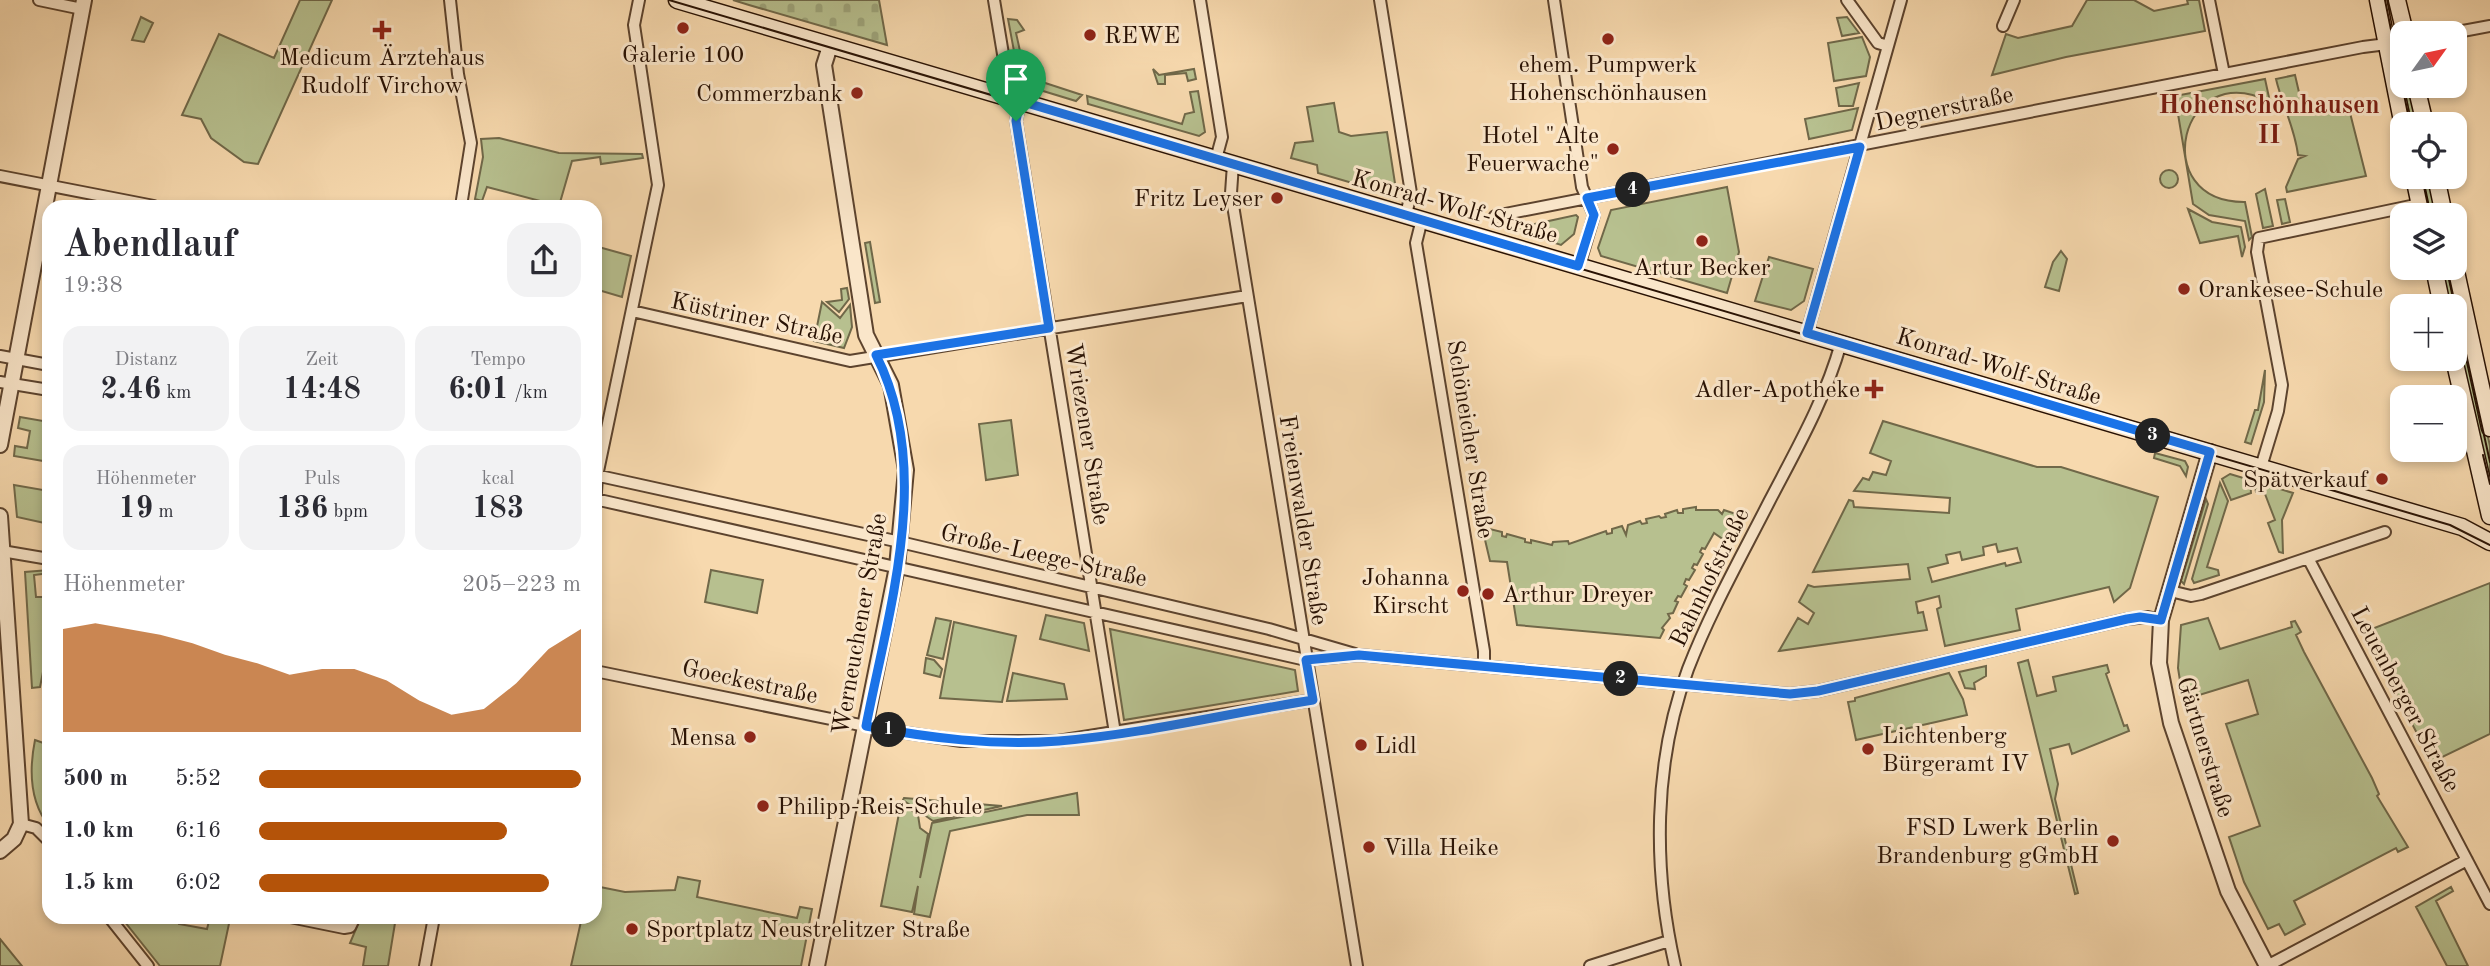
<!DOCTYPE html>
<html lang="de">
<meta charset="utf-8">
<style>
body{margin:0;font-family:"Old Standard TT",serif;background:#f2f2f3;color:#2b2b33;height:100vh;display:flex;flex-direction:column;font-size:26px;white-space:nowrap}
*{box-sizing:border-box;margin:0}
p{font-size:23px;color:#7c7c81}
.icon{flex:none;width:38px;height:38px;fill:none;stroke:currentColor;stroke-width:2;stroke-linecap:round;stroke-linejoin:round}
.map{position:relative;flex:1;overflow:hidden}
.side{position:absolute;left:42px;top:200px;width:560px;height:724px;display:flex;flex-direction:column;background:#fff;border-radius:21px;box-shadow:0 4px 10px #0003}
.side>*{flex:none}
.needle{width:46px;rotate:57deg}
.tools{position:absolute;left:2390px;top:21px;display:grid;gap:14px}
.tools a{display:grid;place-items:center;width:77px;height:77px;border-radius:14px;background:#fff;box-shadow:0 4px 10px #0003;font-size:35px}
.pin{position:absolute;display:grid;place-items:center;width:60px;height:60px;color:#fff;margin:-72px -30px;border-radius:50% 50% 50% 0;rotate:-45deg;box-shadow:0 0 7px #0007}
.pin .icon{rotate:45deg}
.km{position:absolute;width:35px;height:35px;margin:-18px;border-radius:50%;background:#222;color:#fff;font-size:19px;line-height:35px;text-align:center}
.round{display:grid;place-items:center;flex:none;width:74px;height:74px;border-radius:21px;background:#f2f2f3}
.head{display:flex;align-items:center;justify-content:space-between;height:119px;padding:0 21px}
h1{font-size:38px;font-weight:700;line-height:52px}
.stats{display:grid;grid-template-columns:repeat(3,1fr);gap:10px;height:119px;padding:7px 21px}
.stats div{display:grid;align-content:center;border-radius:18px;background:#f2f2f3;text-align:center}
.stats b{font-size:30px;font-weight:700}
.stats small{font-size:19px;font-weight:400}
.stats p{font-size:19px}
.chart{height:196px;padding:14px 21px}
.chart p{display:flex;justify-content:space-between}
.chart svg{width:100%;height:126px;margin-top:7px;fill:#b45309;opacity:.7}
ul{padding:0 21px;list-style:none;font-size:23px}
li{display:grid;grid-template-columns:112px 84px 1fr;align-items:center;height:52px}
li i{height:18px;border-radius:9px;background:#b45309}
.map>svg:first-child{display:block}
.green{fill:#b7c08f;stroke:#706849;stroke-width:2;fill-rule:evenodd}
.cemetery{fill:url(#cemetery-stones);stroke:#706849;stroke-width:2}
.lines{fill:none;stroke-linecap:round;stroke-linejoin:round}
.minor-casing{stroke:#5c432e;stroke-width:14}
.tertiary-casing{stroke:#5c432e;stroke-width:18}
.secondary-casing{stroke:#281103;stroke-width:19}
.minor{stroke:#fae6ca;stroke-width:10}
.tertiary{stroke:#fae6ca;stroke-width:14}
.secondary{stroke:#fae6ca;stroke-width:16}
.tram{stroke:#281103;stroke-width:2}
.route-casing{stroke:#fff;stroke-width:14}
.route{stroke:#1a73e8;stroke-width:9}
.poi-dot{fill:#8f2418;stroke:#fae6ca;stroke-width:2.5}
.labels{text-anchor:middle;stroke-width:6;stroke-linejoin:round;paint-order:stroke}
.poi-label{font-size:24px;fill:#281103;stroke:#fae6ca;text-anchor:start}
.street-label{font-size:24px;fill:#281103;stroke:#fae6ca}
.neighbourhood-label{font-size:26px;font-weight:bold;fill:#7a1f14;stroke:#fae6ca}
</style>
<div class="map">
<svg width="2490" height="966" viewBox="0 0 2490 966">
<defs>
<pattern id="cemetery-stones" width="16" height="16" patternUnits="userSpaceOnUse" patternTransform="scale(1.75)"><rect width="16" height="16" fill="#b7c08f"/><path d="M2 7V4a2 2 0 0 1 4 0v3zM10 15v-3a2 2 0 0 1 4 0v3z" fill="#9da47a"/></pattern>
</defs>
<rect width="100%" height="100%" fill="#f7d9ae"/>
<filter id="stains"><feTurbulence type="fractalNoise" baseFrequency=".00286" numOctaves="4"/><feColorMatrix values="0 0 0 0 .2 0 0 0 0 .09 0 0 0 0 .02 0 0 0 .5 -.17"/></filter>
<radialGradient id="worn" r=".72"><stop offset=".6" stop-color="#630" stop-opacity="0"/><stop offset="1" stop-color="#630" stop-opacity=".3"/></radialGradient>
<!-- green -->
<path class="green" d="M300 0H332L258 164 244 162 211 138 201 119 182 115 219 34 274 58Z
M2087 0H2134L2154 11 2188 4 2187 0H2199L2205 31 2066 57 1992 75 2006 34 2018 38 2072 26Z
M141 17 153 23 144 42 132 40Z
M1847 17 1859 33 1842 36 1837 18Z
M1008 19 1017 20 1024 30 1016 33 1024 69 1031 70 1019 78Z
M1862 37 1870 57 1866 76 1834 81 1828 43Z
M1153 69 1159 75 1194 69 1196 79 1188 81 1186 73 1165 75V84H1158Z
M1034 72 1033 79 1082 95 1076 101 1020 84V82Z
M2295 75 2304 114 2348 105 2366 176 2287 192 2286 187 2298 159 2305 156 2298 155C2295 128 2282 105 2276 79Z
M2265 79 2270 102C2180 55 2146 203 2245 202L2252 237 2249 240 2245 221 2209 215 2193 204 2175 96Z
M1859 83 1853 106H1839L1836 88Z
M2403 86H2410L2418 124H2412Z
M1198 91 1205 132 1199 136 1088 104 1087 96 1182 124 1185 114 1194 112 1190 92Z
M1334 103 1339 132 1351 136 1387 132 1397 196 1318 173 1317 165 1291 158 1295 143 1313 141 1307 107Z
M1858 108 1852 130 1809 139 1805 119Z
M499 138 559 153 642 154 643 158 601 164 600 157 572 161 559 206 487 187 482 201 475 199 483 157 481 139Z
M2160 179a9 9 0 1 1 18 0a9 9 0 1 1-18 0Z
M2418 177H2433L2440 215H2427Z
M1727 187 1739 252 1727 293 1601 256 1598 248 1611 210Z
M2265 189 2273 226 2263 228 2256 194Z
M2285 199 2290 222 2282 224 2277 200Z
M2188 209 2212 222 2241 227 2245 247 2242 257 2238 236 2200 243Z
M1576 215 1578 217 1574 234 1561 245 1512 229Z
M870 242 880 302 875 303 865 243Z
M595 246 631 256 622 297 595 289Z
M2061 251 2067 259 2059 291 2045 287 2053 262Z
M1769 257 1813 269 1804 301 1791 310 1755 301Z
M2439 268H2451L2490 446V474L2486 475 2481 459 2455 344V306H2447Z
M847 288 849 299 839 312 827 302 842 300 841 289Z
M822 302 840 318 850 305 852 327 844 348 814 341Z
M2265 370 2264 402 2251 444 2245 442 2255 410H2258Z
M20 417 49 422V462L14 456 15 446 27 448 30 431 18 428Z
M1011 420 1018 475 986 480 979 424Z
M1883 421 2037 467H2061L2158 497 2130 588 2114 602 2109 587 2016 609 2020 630 1945 646 1937 609 1941 607 1939 596 1916 602 1918 613 1923 612 1927 630 1779 651 1798 618 1808 624 1814 613 1799 602 1808 585 1814 587 1910 579 1908 564 1813 572 1849 500 1853 501 1854 507 1949 513 1950 498 1854 491 1863 478 1869 480 1873 472 1886 475 1891 461 1870 453ZM1996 544 1998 552 2017 548 2021 562 2006 566 2005 563 1932 582 1928 568 1948 563 1946 555 1960 552 1962 560 1984 555 1983 547Z
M2155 453 2185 461 2188 467 2186 476 2180 466 2154 458Z
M2230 474 2250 480 2251 493 2231 500 2222 479Z
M2254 481 2293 493 2282 520 2283 553 2279 552 2268 523 2275 520 2265 494 2256 492Z
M2220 483 2228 501 2207 567 2218 570 2219 575 2194 583 2192 579Z
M14 485 49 491V524L17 517Z
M2206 499 2208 504 2184 584 2181 581Z
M1696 507V510H1718L1722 514 1724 510 1742 516 1727 542 1714 533 1705 549 1702 548 1700 552 1703 554 1697 565 1694 564 1692 568 1695 570 1689 580 1686 579 1684 584 1687 586 1681 597 1678 596 1675 601 1678 602 1673 613 1668 614 1670 618 1662 628 1664 630 1660 638 1517 625 1507 562 1490 561 1482 527 1502 532V536L1506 537 1507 534 1525 539V542L1531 543V540L1552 545 1553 542 1568 541 1569 544 1606 531 1607 534 1612 533V529L1622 526 1626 535 1628 525 1640 521 1642 524 1647 523 1646 519 1659 516 1661 518 1666 517 1665 514 1677 510 1678 513H1683V509Z
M49 570V573L34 575 36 597H49V642L40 687 32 688 25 572Z
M711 570 763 580 757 613 705 602Z
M2490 583V734L2432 762 2364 632Z
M1046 615 1084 623 1089 651 1040 639Z
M936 618 951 621 943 659 927 655Z
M2208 618 2220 649 2292 627 2291 622 2295 621 2301 632 2296 635 2304 652 2372 778 2379 794 2377 796 2408 847 2398 852 2396 848 2294 901 2305 924 2285 935 2279 924 2268 929 2244 882 2229 837 2260 826 2226 724 2258 714 2248 680 2183 700 2178 668 2181 625Z
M954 622 1016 636 1002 702 940 698Z
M1110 629 1295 670 1298 691 1124 720Z
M926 658 934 660 942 669 940 677 924 673Z
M2028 660 2037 696 2056 691 2053 677 2107 665 2109 672 2106 674 2124 726 2127 725 2129 731 2072 754 2069 744 2050 749 2058 784 2055 799 2078 893 2075 894 2018 663Z
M1986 666V676L1974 683 1975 689 1965 688 1959 672Z
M1013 673 1064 684 1067 699 1007 701Z
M1949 673 1963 699 1967 715 1856 740 1848 702 1855 701V698Z
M35 740 49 745V826C29 801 29 770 35 740Z
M1077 793 1079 815H1027L950 831 930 917 914 914 918 886 912 912 881 906 901 803 918 815 920 828 928 834 920 878 932 823Z
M904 798 1002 806 933 821 903 800Z
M678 877 700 881 697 897 797 918 800 907 812 909 801 966H571L582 917H595V886L625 892 675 890Z
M2451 887 2453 891 2436 901 2468 966H2447L2416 907Z
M121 917H180L179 924 207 929 210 917 230 919 220 966H160Z
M361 917H396L388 966H363L366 947 350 943Z
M0 939 22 966H0Z"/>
<!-- cemetery -->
<path class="cemetery" d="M733 0H879L887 45 749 5Z"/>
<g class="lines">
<defs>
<path id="minor" d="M39 0 82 9
M450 0 458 74 471 143 461 206
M994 0 1007 78 1004 97
M1200 0 1222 137 1216 159
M1380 0 1411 193 1406 215
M1554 0 1582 187 1594 215 1579 266
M1847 0 1878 43 1888 46
M2209 0 2224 74
M2003 26 2014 0
M2452 33 2490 26
M1020 101 1016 121 1115 733
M1233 164 1231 193 1357 966
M0 176 154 206
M1495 216 2363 47 2403 42
M1422 219 1416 243 1484 651V666
M632 311 850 361 1247 296
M1807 333 1901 0
M0 356 49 365
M0 382 49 390
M2261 467 2278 411 2282 385 2257 252 2259 238 2420 204
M595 475 900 542 1269 629 1355 654
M595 499 1306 660 1359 655 1790 694 1818 691 2127 619 2148 617 2161 620
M595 508 597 476 658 185 634 25 639 0
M2 551 49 559
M2308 558 2490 904
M2170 591 2191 596 2201 594 2385 532
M595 671 880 729 961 741H1058L1313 700
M21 824 36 828 49 841
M109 917 148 966
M290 917 344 928 350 927 355 917
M425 966 434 917
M1590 966 1669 941
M1675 966C1653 869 1653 763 1688 669 1710 612 1741 557 1769 502 1796 450 1825 400 1841 343
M2267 966 2467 860"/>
<path id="tertiary" d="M0 445 84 0
M2210 452 2161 620 2159 663 2171 723 2228 891 2267 966
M0 516 21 824 14 839 0 851
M817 966 897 567 906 470 891 385 866 335 824 65 830 46"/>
<path id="secondary" d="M677 0 2462 527 2490 542
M2378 0 2403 126
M2397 0 2405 33
M2416 86 2425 124
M2414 177 2422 215
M2436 177 2444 215
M2455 267 2490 428
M2434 268 2442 306
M2454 359 2490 516"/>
</defs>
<!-- minor casing -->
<use href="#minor" class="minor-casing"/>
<!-- tertiary casing -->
<use href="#tertiary" class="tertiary-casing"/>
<!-- secondary casing -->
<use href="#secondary" class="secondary-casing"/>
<!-- minor -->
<use href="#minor" class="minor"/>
<!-- tertiary -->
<use href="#tertiary" class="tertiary"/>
<!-- secondary -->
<use href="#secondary" class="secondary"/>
<!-- tram -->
<path class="tram" d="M669 0 2450 525 2490 545
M2385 0 2410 124
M2422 177 2430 215
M2447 268 2490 462
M2483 455 2490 484"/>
</g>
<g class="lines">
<defs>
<path id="route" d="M1020 101 1578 266 1594 215 1587 198 1860 147 1807 333 2210 452 2161 620 2140 617 2127 619 1818 691 1790 694 1359 655 1306 660 1313 700C1229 713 1144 734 1059 741 993 746 930 738 866 726 889 608 934 469 876 355L1049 328 1016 121Z"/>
</defs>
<!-- route casing -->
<use href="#route" class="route-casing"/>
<!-- route -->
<use href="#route" class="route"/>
</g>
<!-- markers -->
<g class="poi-dot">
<circle cx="683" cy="28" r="7"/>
<path d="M378.5 19.5h7v7h7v7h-7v7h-7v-7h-7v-7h7z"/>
<circle cx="1090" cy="35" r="7"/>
<circle cx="1608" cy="39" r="7"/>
<circle cx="857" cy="93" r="7"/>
<circle cx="1613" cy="149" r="7"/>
<circle cx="1277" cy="198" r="7"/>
<circle cx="1702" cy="241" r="7"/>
<circle cx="2184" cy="289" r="7"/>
<path d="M1870.5 378.5h7v7h7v7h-7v7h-7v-7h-7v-7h7z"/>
<circle cx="2382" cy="479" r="7"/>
<circle cx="1463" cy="591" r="7"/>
<circle cx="1488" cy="594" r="7"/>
<circle cx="750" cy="737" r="7"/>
<circle cx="1361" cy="745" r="7"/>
<circle cx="1868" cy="749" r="7"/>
<circle cx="763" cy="806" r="7"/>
<circle cx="2113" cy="841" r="7"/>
<circle cx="1369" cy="847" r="7"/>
<circle cx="632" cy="929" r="7"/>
</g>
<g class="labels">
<!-- poi labels -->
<g class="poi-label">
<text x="1104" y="43">REWE</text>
<text x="683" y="62" text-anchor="middle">Galerie 100</text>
<text x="382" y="65" text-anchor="middle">Medicum Ärztehaus<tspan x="382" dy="28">Rudolf Virchow</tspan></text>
<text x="1608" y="72" text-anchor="middle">ehem. Pumpwerk<tspan x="1608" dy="28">Hohenschönhausen</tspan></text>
<text x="843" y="101" text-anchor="end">Commerzbank</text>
<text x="1599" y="143" text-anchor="end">Hotel "Alte<tspan x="1599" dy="28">Feuerwache"</tspan></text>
<text x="1263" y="206" text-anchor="end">Fritz Leyser</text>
<text x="1702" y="275" text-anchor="middle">Artur Becker</text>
<text x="2198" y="297">Orankesee-Schule</text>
<text x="1860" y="397" text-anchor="end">Adler-Apotheke</text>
<text x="2368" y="487" text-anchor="end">Spätverkauf</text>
<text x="1449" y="585" text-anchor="end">Johanna<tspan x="1449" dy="28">Kirscht</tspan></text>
<text x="1502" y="602">Arthur Dreyer</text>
<text x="1882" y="743">Lichtenberg<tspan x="1882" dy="28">Bürgeramt IV</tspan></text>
<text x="736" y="745" text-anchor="end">Mensa</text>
<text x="1375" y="753">Lidl</text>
<text x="777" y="814">Philipp-Reis-Schule</text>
<text x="2099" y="835" text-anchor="end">FSD Lwerk Berlin<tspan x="2099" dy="28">Brandenburg gGmbH</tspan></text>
<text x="1383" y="855">Villa Heike</text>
<text x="646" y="937">Sportplatz Neustrelitzer Straße</text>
</g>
<!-- street labels -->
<g class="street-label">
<text transform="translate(1944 108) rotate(-12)" y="8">Degnerstraße</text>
<text transform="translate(1455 206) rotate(16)" y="8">Konrad-Wolf-Straße</text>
<text transform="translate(757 318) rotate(12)" y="8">Küstriner Straße</text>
<text transform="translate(1999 366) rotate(17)" y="8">Konrad-Wolf-Straße</text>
<text transform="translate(1088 434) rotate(81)" y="8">Wriezener Straße</text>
<text transform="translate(1471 439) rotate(81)" y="8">Schöneicher Straße</text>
<text transform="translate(1304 520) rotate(81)" y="8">Freienwalder Straße</text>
<text transform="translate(1044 555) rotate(13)" y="8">Große-Leege-Straße</text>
<text transform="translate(1709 577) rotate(-64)" y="8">Bahnhofstraße</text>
<text transform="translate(859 624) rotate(-80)" y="8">Werneuchener Straße</text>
<text transform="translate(750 681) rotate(12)" y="8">Goeckestraße</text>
<text transform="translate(2406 699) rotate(62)" y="8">Leuenberger Straße</text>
<text transform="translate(2206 747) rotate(73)" y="8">Gärtnerstraße</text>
</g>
<!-- neighbourhood labels -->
<g class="neighbourhood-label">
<text x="2269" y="113">Hohenschönhausen<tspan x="2269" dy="30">II</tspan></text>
</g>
</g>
<rect width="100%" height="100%" filter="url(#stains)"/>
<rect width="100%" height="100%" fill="url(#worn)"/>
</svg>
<div class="tools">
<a><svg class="needle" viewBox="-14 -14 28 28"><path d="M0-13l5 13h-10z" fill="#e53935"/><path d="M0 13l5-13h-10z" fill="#7c7c81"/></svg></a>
<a><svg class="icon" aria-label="locate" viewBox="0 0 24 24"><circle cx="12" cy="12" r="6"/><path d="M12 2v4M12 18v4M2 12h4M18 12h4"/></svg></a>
<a><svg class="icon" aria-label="layers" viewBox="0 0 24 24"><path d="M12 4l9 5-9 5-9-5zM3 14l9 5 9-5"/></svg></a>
<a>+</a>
<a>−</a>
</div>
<div class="pin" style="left:1016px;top:121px;background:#1e9e55"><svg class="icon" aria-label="arrive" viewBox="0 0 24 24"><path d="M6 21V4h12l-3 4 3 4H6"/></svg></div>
<b class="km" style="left:889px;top:730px">1</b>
<b class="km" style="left:1621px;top:679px">2</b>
<b class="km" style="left:2153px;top:436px">3</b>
<b class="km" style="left:1633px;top:190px">4</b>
<section class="side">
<div class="head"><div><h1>Abendlauf</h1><p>19:38</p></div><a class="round"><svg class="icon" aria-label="share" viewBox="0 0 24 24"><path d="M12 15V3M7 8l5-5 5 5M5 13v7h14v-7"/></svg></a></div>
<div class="stats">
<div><p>Distanz</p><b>2.46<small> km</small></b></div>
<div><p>Zeit</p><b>14:48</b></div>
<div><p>Tempo</p><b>6:01<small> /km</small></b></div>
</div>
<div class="stats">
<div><p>Höhenmeter</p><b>19<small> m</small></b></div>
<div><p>Puls</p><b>136<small> bpm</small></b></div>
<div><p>kcal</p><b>183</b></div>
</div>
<div class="chart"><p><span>Höhenmeter</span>205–223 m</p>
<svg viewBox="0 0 160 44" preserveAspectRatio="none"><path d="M0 44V8L10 6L20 8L30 10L40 13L50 17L60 20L70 24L80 22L90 22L100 26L110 33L120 38L130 36L140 27L150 15L160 8V44z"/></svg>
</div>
<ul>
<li><b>500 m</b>5:52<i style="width:100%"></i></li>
<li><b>1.0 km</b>6:16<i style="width:77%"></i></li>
<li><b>1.5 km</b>6:02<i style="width:90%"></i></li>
</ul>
</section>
</div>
